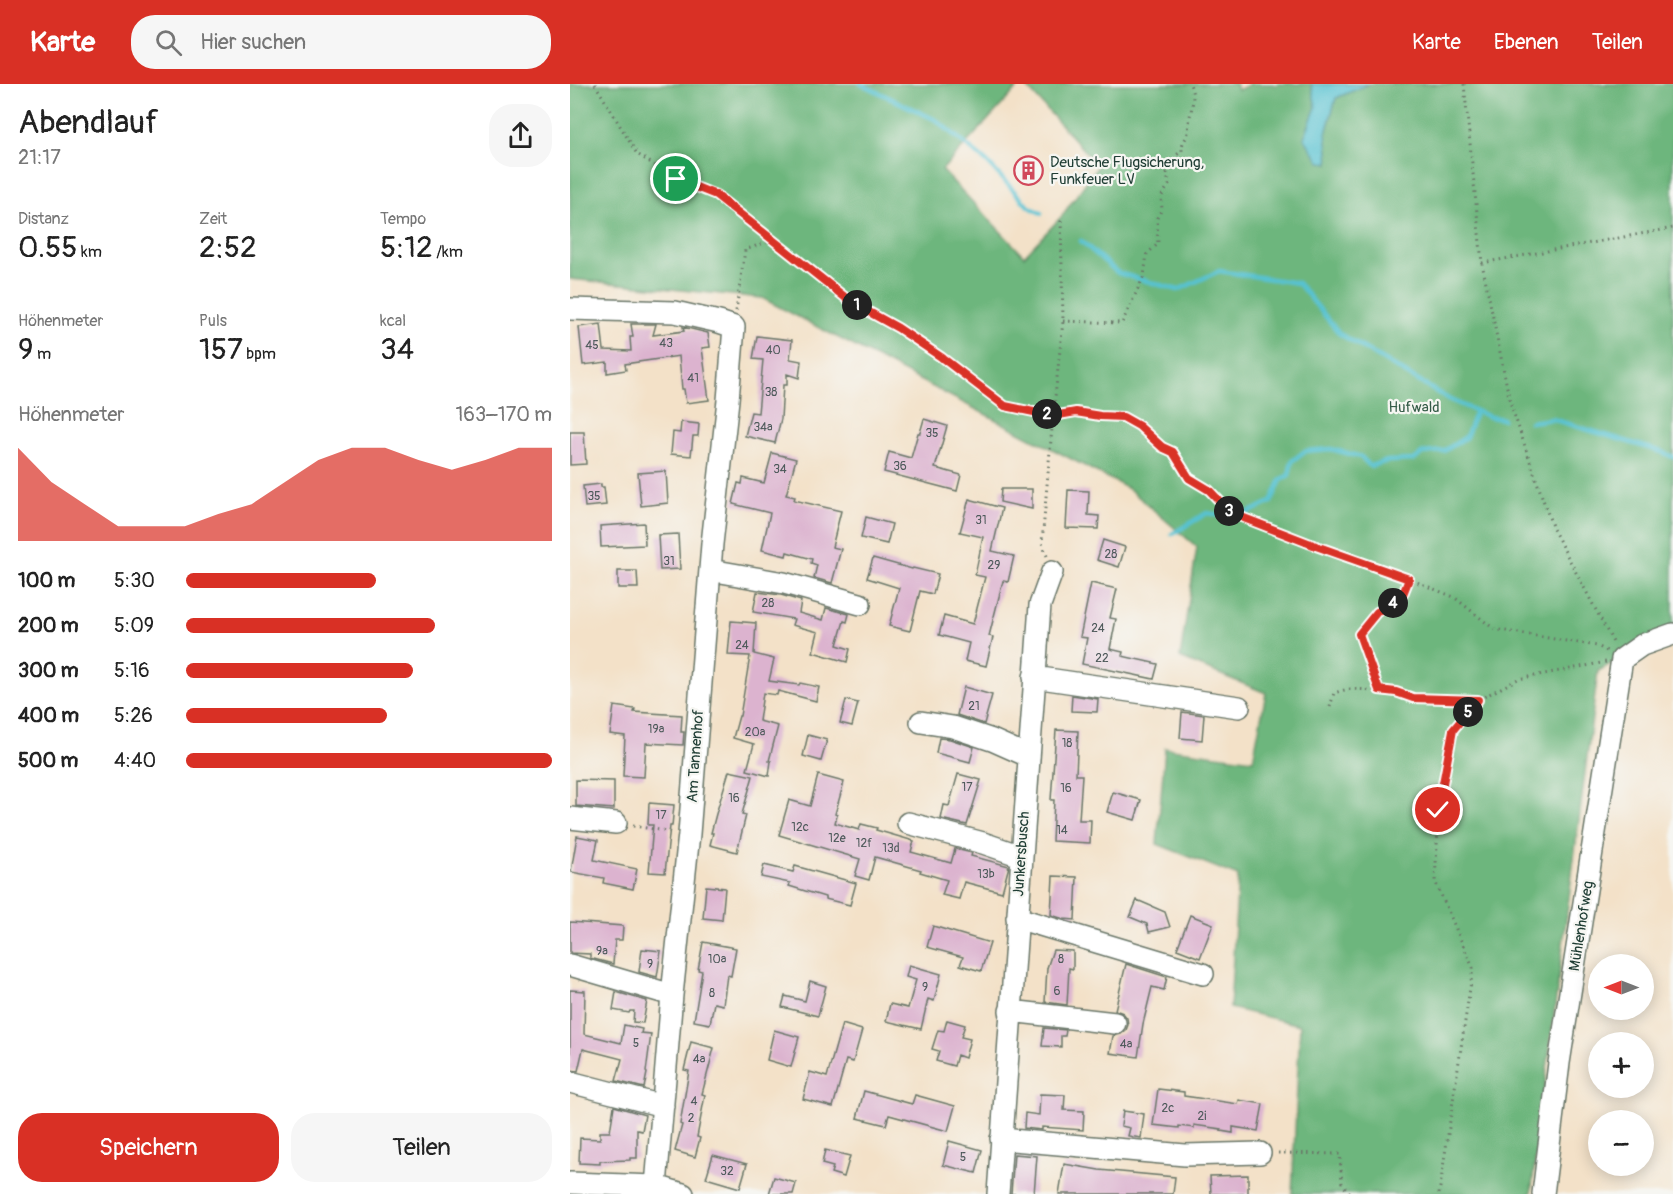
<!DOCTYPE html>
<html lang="de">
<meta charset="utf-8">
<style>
body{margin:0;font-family:Pangolin,sans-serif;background:#f6f6f6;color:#222;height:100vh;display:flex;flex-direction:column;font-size:22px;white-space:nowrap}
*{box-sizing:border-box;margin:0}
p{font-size:20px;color:#767676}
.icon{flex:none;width:33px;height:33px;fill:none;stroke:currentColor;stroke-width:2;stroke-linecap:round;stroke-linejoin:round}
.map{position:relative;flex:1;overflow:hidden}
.side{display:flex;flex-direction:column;background:#fff;width:570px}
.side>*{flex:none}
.needle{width:39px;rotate:270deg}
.controls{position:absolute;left:1018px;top:870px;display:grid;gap:12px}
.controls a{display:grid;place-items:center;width:66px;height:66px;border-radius:50%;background:#fff;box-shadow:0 3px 15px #0003;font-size:30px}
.pin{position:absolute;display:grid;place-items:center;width:51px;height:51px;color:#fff;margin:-26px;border:3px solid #fff;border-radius:50%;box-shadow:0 2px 6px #0007}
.km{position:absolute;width:30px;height:30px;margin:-15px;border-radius:50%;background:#222;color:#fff;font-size:16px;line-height:30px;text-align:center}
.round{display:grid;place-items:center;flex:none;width:63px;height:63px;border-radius:24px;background:#f6f6f6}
.head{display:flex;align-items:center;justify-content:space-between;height:102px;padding:0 18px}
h1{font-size:33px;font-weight:600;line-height:45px}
.metrics{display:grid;grid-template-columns:repeat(3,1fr);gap:9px;height:102px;padding:6px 18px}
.metrics div{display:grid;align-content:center}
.metrics b{font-size:30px;font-weight:600}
.metrics small{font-size:16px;font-weight:400}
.metrics p{font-size:16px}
.chart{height:168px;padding:12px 18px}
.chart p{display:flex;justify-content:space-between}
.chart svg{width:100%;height:108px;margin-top:6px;fill:#d93025;opacity:.7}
.primary-button{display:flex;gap:12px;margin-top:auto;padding:12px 18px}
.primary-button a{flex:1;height:69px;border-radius:24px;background:#d93025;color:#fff;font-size:24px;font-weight:600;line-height:69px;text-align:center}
.primary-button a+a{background:#f6f6f6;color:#222}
ul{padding:0 18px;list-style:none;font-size:20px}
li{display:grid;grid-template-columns:96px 72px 1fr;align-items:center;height:45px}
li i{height:15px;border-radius:8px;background:#d93025}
header{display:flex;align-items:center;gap:36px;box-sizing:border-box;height:84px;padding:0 30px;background:#d93025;color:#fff}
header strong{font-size:28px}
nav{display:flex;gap:33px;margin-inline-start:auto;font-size:21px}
.search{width:420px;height:54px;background:#f6f6f6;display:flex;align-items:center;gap:15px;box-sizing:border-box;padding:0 21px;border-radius:24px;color:#767676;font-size:22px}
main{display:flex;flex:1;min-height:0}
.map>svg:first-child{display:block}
.forest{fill:#6db67d;stroke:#467a58;stroke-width:1.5}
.water{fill:#57c2d2;stroke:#3b8083;stroke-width:1.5}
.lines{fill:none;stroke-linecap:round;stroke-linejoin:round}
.stream{stroke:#57c2d2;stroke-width:4.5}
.building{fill:#dcb3cf}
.minor-casing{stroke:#697668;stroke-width:24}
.path{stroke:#697668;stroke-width:3;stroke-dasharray:1.5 4.5;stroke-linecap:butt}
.minor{stroke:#fff;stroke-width:21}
.route-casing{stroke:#fff;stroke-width:12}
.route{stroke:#d93025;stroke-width:8}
.labels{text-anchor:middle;stroke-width:4.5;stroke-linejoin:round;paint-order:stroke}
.number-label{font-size:12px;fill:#4e5a5b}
.poi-label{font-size:15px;fill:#1f3d34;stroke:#f6f6f2;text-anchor:start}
.park-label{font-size:15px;fill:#345b47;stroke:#f6f6f2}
.street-label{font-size:15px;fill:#1f3d34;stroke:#f6f6f2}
</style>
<header>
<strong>Karte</strong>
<div class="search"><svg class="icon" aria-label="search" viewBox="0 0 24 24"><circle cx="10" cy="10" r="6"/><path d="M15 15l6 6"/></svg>Hier suchen</div>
<nav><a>Karte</a><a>Ebenen</a><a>Teilen</a></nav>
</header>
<main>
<section class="side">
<div class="head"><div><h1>Abendlauf</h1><p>21:17</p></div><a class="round"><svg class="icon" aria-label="share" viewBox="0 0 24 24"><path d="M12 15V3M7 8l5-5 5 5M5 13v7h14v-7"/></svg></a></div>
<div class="metrics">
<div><p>Distanz</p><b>0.55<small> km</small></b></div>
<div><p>Zeit</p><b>2:52</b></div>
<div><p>Tempo</p><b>5:12<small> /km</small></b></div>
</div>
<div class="metrics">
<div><p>Höhenmeter</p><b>9<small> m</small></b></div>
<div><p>Puls</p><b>157<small> bpm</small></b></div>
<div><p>kcal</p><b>34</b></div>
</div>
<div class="chart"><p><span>Höhenmeter</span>163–170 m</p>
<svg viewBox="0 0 160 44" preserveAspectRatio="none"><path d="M0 44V6L10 20L20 29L30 38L40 38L50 38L60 33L70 29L80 20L90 11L100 6L110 6L120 11L130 15L140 11L150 6L160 6V44z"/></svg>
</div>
<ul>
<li><b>100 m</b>5:30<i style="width:52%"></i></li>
<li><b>200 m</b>5:09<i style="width:68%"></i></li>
<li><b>300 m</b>5:16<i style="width:62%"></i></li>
<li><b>400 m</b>5:26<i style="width:55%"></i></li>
<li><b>500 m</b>4:40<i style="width:100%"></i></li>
</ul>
<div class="primary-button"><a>Speichern</a><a>Teilen</a></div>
</section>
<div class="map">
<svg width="1103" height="1110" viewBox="0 0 1103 1110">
<rect width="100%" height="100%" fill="#f6f6f2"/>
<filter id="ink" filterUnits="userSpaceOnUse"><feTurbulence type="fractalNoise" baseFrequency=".0167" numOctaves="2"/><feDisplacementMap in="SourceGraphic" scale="12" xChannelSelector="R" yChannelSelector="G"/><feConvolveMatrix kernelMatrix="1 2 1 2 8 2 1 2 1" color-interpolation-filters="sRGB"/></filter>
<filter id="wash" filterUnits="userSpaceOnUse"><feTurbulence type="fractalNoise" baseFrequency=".008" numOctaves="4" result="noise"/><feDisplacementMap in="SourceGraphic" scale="24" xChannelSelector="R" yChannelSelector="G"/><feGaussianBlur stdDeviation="1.35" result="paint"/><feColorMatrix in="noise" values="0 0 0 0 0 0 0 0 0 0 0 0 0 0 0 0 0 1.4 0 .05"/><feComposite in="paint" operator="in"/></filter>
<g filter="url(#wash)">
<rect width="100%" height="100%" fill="#f3e1c8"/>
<!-- forest -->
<path class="forest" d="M0 0H451L372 86 454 172 491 133 528 82 454 0H666L668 6 680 0H704L705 2 708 0H741L746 23 734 54 759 79 756 50 766 14 799 0H1103V549L1080 558 1028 587 961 1110H722L730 941 660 924 668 792 587 760 595 664 683 676 696 609 610 574 627 463 559 405 192 214 0 195Z"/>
<!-- water -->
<path class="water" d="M741 0H799L766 14 756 49 759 79 750 78 734 54 746 23Z"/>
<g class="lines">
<!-- stream -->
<path class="stream" d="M291 0 366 36 417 78 458 122 471 129
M511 157 548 189 608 206 649 187 728 199 770 250 880 316 920 333 933 335
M960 338 982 335 1092 368 1103 373
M673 431 701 418 711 396 719 391 722 377 735 367 761 365 791 373 800 382 818 377 844 376 853 369 874 367 896 353 906 327
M602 450 637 429 661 433"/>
</g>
<g id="blocks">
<!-- building -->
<path class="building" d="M31 240 34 266 61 267 60 253H63L61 240H86L83 251 114 247 113 243 138 249 140 263 132 264 139 316 116 319 114 305H112L109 272 55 280 56 286 37 289V278L13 281 9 243Z
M187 252 222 256 220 275 231 277 229 294 217 290V301H213L211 335 205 359 175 352 181 328 188 329 193 276 183 275Z
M354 335 377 342 365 384 391 391 387 407 314 388 319 368 341 374 348 349H350Z
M111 338 129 340 128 352H123L121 372 101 370 103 348 110 349Z
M0 348H14L16 380 0 381Z
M202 369 226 375 216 411 225 413 224 416 271 427 262 463 271 465 262 499 244 494 247 481 241 479 242 475 217 468 216 472 192 466 200 429 163 420 168 399 172 400 173 394 194 399Z
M96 387 98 419 71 422 68 389Z
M31 400V403H34L36 421 15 423 13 402Z
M431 405H462V425L430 418Z
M498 406 519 407 518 431 529 432 528 445 496 444Z
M399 415 432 424 422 467 444 472 438 498 433 497 419 552 423 553 416 582 395 577 399 559 369 551 374 532 403 540 415 493 405 491 413 453 390 448Z
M296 433 322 440 317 460 291 454Z
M74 439 75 461 31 463 30 442Z
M108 450 110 485 90 486 88 451Z
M533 456 555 463 549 483 527 476Z
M303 474 342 485 343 484 368 490 363 510 350 507 340 547 319 542 329 504 297 494Z
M48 487H67L68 504H48Z
M521 499 547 505 540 534 546 535 540 565 553 568 552 572 588 580 584 595 512 580 517 554 510 553Z
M187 508 211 511 231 517 229 529 253 536 256 524 279 530 277 538 274 537 267 561 280 565 277 578 243 568 248 548 222 541 224 535 183 528Z
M161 537 186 539 184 570 204 575 199 597 229 601 230 599 249 603 246 617 208 607 207 611 193 609 189 637 208 642 199 677H201L199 692 177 686 184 660 163 654 169 632H170L180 572 158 571Z
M394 603 422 611 414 640 387 631Z
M502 611 528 615 527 628 501 627Z
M276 616 288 619 282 642 270 639Z
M44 622 65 625 64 628 112 631 111 648H114L113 661 76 659 74 693 53 692 55 652 40 650Z
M612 628 634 631 632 656 610 654Z
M486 646 508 647 506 691H512L509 736H521L520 759 482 757 484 716H481Z
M238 651 257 656 251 677 233 672Z
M369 654 380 655 404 663 400 678 366 669Z
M159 687 183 692 172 730 176 731 167 768 140 761 143 749H141L146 730Z
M388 690 411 696 397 741 371 735 374 721 379 722Z
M248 691 274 698 265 730 267 731 265 739 289 746 291 740 307 744 306 746 344 757 341 768 381 779 385 765 402 769 401 772 439 782 432 808 394 798 389 815 372 811 377 796 350 788 351 786 305 773 299 796 285 792 290 775 209 751 219 716 240 722Z
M6 696 44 697V725L6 722Z
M543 708 571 716 565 736 537 728Z
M79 719 104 721 102 742H100L95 789 79 788 83 741H78Z
M7 752 28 756 24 776 67 785 63 805 33 799 34 794 1 788Z
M194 781 223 788 225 782 286 799 280 821 255 815V813L219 802 220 799 191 793Z
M483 792 507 793 505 836 494 835 481 831Z
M136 802 155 804 152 836 133 834Z
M567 816 595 828 600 843 579 848 577 840 560 833Z
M620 831 643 840 630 874 607 865Z
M0 838 53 842 52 856H45L43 880 20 874V870L0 869Z
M363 842 420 859 411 887 390 881 393 873 357 863Z
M133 858 166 864 161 892 157 891 153 921 144 919 140 940 124 937 132 887 128 886Z
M72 865 91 867 87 893 69 888Z
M483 866 503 867V885L499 884 497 921 475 918 477 884Z
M556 880 597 893 594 906 582 903 573 940 568 973 540 969 543 952 551 950 556 946 558 941 557 934 553 929 545 926Z
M339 881 371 890 364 917 358 915 351 945 316 937 320 920 338 924 346 896 336 893Z
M240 897 256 902 248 932 212 923 215 912 235 917Z
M0 906 15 907 14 950 51 959 54 941 72 945 71 949 81 950 76 988 77 989 74 1004 46 997 52 975 13 965 8 987 0 986Z
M46 908 77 917 73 939 63 938 64 927H60L59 929 43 926Z
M377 936 395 941 391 953 400 955 395 974 387 971 384 982 366 977 369 967 362 965 368 946 374 947Z
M272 940 292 946 283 978 276 976 263 1023 233 1015 240 988 257 993Z
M474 944 496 946 495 952H491V963L472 962Z
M204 946 229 953 221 983 197 976Z
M121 958 144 964 132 1010 135 1011 127 1053 130 1054 125 1073 105 1067 112 1041 110 1040 119 987 114 986Z
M588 1005 614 1008V1012L628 1014 668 1020 669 1016 693 1020 688 1047 663 1043V1049L651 1047V1045L624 1041V1044L609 1042V1044L583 1041Z
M294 1007 342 1020 345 1011 385 1022 378 1047 319 1031 316 1041 287 1034Z
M470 1010 495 1011 494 1026 514 1027 513 1046 472 1043V1046L454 1044 455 1029 469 1031Z
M44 1022 75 1031 72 1047 67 1046V1074H60V1076L30 1077V1080L9 1079 10 1054 30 1055V1048H40Z
M553 1027 574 1030 571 1054 558 1052 560 1044 551 1042Z
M379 1057 412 1066 406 1089 373 1081Z
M255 1066 280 1072 274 1093 261 1089 263 1083 252 1080Z
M444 1070 467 1072 464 1110H441Z
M143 1071 177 1080 170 1104 136 1094Z
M494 1080 529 1086 605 1093 603 1110H489Z
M678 1091V1110H641L640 1092Z
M204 1093 226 1099 223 1110H199Z"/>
</g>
</g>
<g filter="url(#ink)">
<use href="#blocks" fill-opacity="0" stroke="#697668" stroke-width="1.5"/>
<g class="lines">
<defs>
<path id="minor" d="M0 225 105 228 149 238 164 243 158 316 142 460 119 750 102 911 86 1102
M140 486 214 499 290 520
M464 593 669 623
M351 638 383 643 422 656 458 672
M0 734 46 739
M338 739 413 759 451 772
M447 834 633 890
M0 881 102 911
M440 927 545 939
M0 998 93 1022
M431 1055 615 1071 690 1069
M0 1099 86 1102 113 1110
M428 1110 470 521 482 488
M973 1110 989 979 1052 575 1072 561 1103 550"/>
</defs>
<!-- minor casing -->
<use href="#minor" class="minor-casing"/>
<!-- path -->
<path class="path" d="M25 0 67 70 106 95 146 111 281 218 328 244 371 273 435 322 483 332 506 328 530 332 553 333 569 342 592 363 603 368 619 395 639 406 661 429 746 462 839 495 884 513 924 545 1027 562 1037 567
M894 0 912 179 940 318 983 445 1044 560
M912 179 1103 144
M166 227 175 166 202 156
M493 237 552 239 574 192 577 170 588 160 587 134 592 125 591 113 599 101 597 89 605 81V72L612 67C612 56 615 58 618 49 619 46 618 42 619 39 621 23 626 16 620 0
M477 472 472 459 483 332 493 237 491 133
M839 495 830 515 807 528 789 550 809 606 826 607 843 614 907 616
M760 623 764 609 778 605 809 606
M63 742 104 748
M708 1069 770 1070 772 1100 781 1110
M869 1110 903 884 865 797 869 726 883 646 908 616 948 595 1036 578"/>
<!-- minor -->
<use href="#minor" class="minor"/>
</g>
</g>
<g class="lines" filter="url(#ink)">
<defs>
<path id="route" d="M106 95 146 111 281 218 328 244 371 273 435 322 483 332 506 328 530 332 553 333 569 342 592 363 603 368 619 394 639 406 661 429 746 462 839 495 831 515 807 528 789 550 809 606 826 608 843 614 908 616 883 646 868 726"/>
</defs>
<!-- route casing -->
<use href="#route" class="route-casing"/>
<!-- route -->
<use href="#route" class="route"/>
</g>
<!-- icons -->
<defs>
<symbol id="building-ring" viewBox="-11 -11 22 22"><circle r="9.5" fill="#f6f6f2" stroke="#d1495b" stroke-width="1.5"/><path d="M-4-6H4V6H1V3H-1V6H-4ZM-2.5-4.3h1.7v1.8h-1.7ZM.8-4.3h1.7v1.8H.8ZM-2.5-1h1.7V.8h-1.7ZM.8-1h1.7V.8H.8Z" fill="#d1495b"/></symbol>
</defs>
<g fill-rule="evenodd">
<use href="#building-ring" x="442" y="70" width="33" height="33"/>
</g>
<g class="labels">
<!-- number labels -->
<g class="number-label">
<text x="96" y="263">43</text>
<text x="22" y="265">45</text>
<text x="203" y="270">40</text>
<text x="123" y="298">41</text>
<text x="201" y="312">38</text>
<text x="193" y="347">34a</text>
<text x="362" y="353">35</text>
<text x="330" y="386">36</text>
<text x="210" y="389">34</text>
<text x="24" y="416">35</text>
<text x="411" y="440">31</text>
<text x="541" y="474">28</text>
<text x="99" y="481">31</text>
<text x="424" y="485">29</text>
<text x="198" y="523">28</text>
<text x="528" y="548">24</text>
<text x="172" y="565">24</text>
<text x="532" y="578">22</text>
<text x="404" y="626">21</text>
<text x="86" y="649">19a</text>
<text x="185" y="652">20a</text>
<text x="497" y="663">18</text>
<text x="397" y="707">17</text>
<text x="496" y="708">16</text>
<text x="164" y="718">16</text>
<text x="91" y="735">17</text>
<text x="230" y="747">12c</text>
<text x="492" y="750">14</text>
<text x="267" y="758">12e</text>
<text x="294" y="763">12f</text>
<text x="321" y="768">13d</text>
<text x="416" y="794">13b</text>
<text x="32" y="871">9a</text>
<text x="147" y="879">10a</text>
<text x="491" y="879">8</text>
<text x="80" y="884">9</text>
<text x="355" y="907">9</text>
<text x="487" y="911">6</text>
<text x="142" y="913">8</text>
<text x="66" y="963">5</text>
<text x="556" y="964">4a</text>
<text x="129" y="979">4a</text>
<text x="124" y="1021">4</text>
<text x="598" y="1028">2c</text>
<text x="632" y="1036">2i</text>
<text x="121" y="1038">2</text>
<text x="393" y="1077">5</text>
<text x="157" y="1091">32</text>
</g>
<!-- poi labels -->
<g class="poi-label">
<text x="480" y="83">Deutsche Flugsicherung,<tspan x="480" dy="17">Funkfeuer LV</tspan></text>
</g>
<!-- park labels -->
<g class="park-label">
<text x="844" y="328">Hufwald</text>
</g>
<!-- street labels -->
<g class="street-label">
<text transform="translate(125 672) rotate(-86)" y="5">Am Tannenhof</text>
<text transform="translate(451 770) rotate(-86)" y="5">Junkersbusch</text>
<text transform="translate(1011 842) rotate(-81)" y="5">Mühlenhofweg</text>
</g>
</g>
</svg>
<div class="controls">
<a><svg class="needle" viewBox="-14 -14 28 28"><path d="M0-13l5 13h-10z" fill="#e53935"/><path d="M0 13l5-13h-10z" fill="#767676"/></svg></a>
<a>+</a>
<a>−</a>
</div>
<div class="pin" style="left:106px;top:95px;background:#1e9e55"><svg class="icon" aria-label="arrive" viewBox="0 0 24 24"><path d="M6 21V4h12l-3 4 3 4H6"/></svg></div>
<div class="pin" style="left:868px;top:726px;background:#d93025"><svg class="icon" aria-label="check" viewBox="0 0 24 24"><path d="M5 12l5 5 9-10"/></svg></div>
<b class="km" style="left:287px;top:221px">1</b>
<b class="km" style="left:477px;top:330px">2</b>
<b class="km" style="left:659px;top:427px">3</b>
<b class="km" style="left:823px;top:519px">4</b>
<b class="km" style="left:898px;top:628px">5</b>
</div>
</main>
